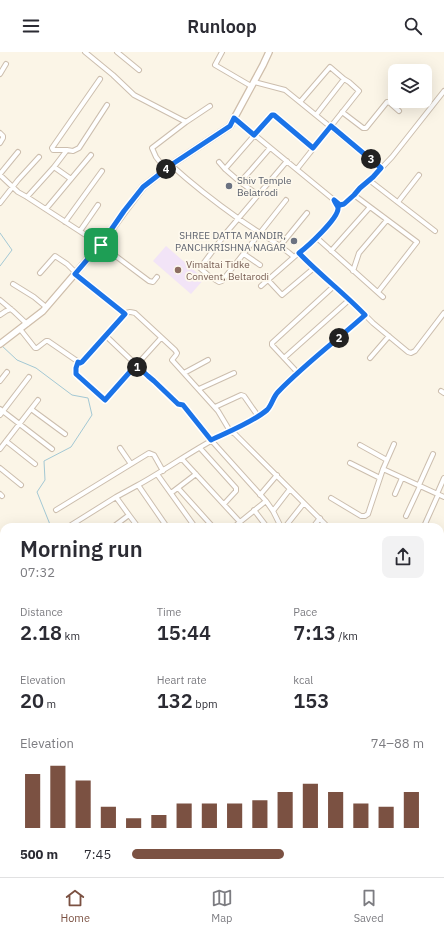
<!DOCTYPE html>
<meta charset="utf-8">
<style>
body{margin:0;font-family:"IBM Plex Sans",sans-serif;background:#f2f2f3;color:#2b2b33;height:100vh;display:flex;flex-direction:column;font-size:15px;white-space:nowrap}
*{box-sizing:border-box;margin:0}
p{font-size:13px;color:#7c7c81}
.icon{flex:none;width:22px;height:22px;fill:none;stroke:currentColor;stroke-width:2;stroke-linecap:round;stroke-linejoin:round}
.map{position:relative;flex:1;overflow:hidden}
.drawer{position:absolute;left:0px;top:471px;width:444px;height:354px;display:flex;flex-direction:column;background:#fff;border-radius:12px 12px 0 0;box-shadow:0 4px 16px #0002}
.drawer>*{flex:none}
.fabs{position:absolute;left:388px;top:12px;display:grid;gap:8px}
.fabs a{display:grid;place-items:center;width:44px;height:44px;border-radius:8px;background:#fff;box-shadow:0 4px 16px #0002;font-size:20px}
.pin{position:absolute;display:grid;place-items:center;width:34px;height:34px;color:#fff;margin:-17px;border-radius:8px;box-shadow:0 2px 6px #0006}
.km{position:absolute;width:20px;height:20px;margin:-10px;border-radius:50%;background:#222;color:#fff;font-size:11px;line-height:20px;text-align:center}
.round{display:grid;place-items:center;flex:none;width:42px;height:42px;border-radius:8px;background:#f2f2f3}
.overview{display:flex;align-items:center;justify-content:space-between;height:68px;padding:0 20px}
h1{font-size:22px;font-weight:600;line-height:30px}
.stats{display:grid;grid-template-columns:repeat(3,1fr);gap:6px;height:68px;padding:4px 20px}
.stats div{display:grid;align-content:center}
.stats b{font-size:20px;font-weight:600}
.stats small{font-size:11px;font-weight:400}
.stats p{font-size:11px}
.chart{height:112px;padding:8px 20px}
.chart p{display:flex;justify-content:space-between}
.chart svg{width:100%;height:72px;margin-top:4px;stroke:#7b5142;stroke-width:6}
ul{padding:0 20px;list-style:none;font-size:13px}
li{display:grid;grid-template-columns:64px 48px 1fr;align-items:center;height:30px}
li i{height:10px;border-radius:5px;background:#7b5142}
header{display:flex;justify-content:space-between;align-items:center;height:52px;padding:0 20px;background:#fff;font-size:18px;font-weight:600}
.tabs{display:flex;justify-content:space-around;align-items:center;height:56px;border-top:1px solid #e1e1e2;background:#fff;font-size:11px;color:#7c7c81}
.tabs a{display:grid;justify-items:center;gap:2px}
.tabs .selected{color:#7b5142}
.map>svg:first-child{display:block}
.education{fill:#f2e4f7}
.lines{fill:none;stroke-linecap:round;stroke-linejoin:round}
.stream{stroke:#a3c8d4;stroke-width:1}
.street-casing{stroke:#ccbeae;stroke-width:6}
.secondary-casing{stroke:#cfbeab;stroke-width:8}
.street{stroke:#fff;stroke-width:4}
.secondary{stroke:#fff;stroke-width:5.5}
.route-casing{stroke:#fff;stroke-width:8}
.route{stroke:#1a73e8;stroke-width:5}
.worship-dot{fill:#6b7280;stroke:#fef9ed;stroke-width:1.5}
.education-dot{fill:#8d6e63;stroke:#fef9ed;stroke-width:1.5}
.labels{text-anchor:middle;stroke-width:3.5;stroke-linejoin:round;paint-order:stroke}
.worship-label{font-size:10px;fill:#5b616d;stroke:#fef9ed;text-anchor:start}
.education-label{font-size:10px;fill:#785e54;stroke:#fef9ed;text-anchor:start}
</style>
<header><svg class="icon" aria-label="menu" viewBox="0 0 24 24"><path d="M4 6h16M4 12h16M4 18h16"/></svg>Runloop<svg class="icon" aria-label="search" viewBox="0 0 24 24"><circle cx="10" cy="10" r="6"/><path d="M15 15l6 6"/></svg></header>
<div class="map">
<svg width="444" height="825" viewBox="0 0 444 825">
<rect width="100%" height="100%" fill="#fbf5e7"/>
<!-- education -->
<path class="education" d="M166 194 204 227 191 242 153 209Z"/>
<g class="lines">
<!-- stream -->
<path class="stream" d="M0 181 12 198 0 214
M1 293 17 308 36 316 72 343 88 346 92 363 71 395 44 409 45 428 37 440 51 475
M367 821 375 823 377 825"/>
<defs>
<path id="street" d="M85 0 113 23 134 43 186 70 152 96 156 105 166 118
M117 0 139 18
M222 0 215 13 251 34
M0 22 6 12
M254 30 285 38 381 116
M342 60 363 76H366L387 50 390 51 399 59
M316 63 344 27
M234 66 334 148C337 151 339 153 344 152L354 143 360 136 373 125 392 105 444 39
M186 70 210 54
M0 81 3 84V86L0 91
M67 98H53L52 96 100 27
M219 110 225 117 272 63H274L313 96
M171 113C192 132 215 150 239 167 257 180 277 190 294 205L317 186 336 163 338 158V155L335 150
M54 115 71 127
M225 117 240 130 258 143
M297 117 359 39 349 30 344 27 330 15 300 50
M0 122 18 100
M0 123 18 140 27 145 101 193 149 229 153 230 157 225
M369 128 435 179
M240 130 251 118 270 96
M354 143 417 190 378 240
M27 145 54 115 67 98 73 99 79 96 107 53
M286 148 222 229 219 230 209 224 200 216 226 181 287 109
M398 150 419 123
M0 151 18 128 39 105
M46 157 91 103
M65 170 102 119
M80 179 98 153
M317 186 383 245
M280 194 307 161
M331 199 370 155
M299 201 309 212 354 252 373 271 408 300 411 301 415 299 444 261
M244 202 260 213
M353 219 359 201 387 168
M40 221 55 204 67 212 76 221
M75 222 125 262
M268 228 282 243 314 216
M13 232 34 245 46 255
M261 234 294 205
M0 248C9 255 18 263 27 272
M0 263 6 259 11 257
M20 277 35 296H37L46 289H48L80 311 82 310 125 262C129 259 131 260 135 261L175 298 177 301 176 303 172 308 218 359 230 379 256 366 269 356 277 341 298 321 272 293V291L334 234
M106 284 148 324 154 329 178 352 183 353 211 388 266 449 240 470
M284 306 349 248
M370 306 389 284
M78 310 76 316V322L105 348 161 286
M184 321 208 308
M298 321 365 263
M0 329 7 320
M199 337 234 321
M441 339 444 341
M215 355 241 343 244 344 258 364
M0 357 52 397
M31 357 65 382
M0 363 29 325
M6 389 35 412
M360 393 387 408
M120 396 131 412
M200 396 236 436V439L224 452
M0 397 38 348
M182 407 240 470 234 475
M350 411 380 426
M0 416 21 433
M383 417 444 445
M157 422 195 475
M138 433C169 416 198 394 230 379L235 382 328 475
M419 433 433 402
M178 436 213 475
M171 441 196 422
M0 442 2 444
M395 442 402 426
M437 442 444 426
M260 443 277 423
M116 445 129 463
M331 446 361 464H365L368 462 383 417 394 392
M266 449 273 459 281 475
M56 458 149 401 154 403 163 419
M254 458 267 475
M273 459 290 437
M406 464 420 434
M425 472 438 443
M68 475 116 445 138 433 167 475
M113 475 129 463 138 475
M285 475 304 451
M313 475 320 466
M0 489 4 492
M0 512 4 510
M0 516 4 521
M440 517 444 513
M0 548 4 553
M440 584 444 588
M0 590 4 585
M0 621 4 617
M0 625 4 629
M440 639 444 641
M0 653 4 657
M440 653 444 648
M0 671 4 667
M440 675 444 679
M0 686 4 689
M440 702 444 698
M0 709 4 704
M440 737 444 732
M0 745 4 740
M440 760 444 764
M440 773 444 768
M0 782 4 776
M440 784 444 788
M0 793 4 797
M440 803 444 798
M440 809 444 812
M440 819 444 815
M35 821 40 825
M148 821 153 825
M183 821 185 822
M412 821 411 822 412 825
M387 824 388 825
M52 825 56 821
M85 825 88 821
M117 825 120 821
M198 825 201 821
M222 825 225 821
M255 825 258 821
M434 825 438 821"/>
<path id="secondary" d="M0 292 43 259 104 188 125 159 143 135 174 111 230 74 263 13 269 0"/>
</defs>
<!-- street casing -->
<use href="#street" class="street-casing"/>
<!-- secondary casing -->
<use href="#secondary" class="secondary-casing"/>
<!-- street -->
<use href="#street" class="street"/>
<!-- secondary -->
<use href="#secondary" class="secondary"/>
</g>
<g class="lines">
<defs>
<path id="route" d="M272 63H274L313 96 331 74 381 116 373 125 360 136 354 143 344 152 340 153 334 148C335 151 338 154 338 156 339 166 307 195 299 201 320 223 344 241 365 263 336 289 305 312 278 340 273 345 272 353 267 358 253 370 228 380 211 388L183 353 178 352 154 329 148 324 136 313 105 348 76 322V316L78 310 80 311 82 310 125 262 75 222 104 188 124 159 143 135 174 111 230 74 234 66 254 83Z"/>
</defs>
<!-- route casing -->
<use href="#route" class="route-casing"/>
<!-- route -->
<use href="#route" class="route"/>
</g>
<!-- markers -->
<g class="worship-dot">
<circle cx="229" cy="134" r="4"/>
<circle cx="294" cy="189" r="4"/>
</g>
<circle class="education-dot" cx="178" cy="218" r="4"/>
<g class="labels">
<!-- worship labels -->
<g class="worship-label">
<text x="237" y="132">Shiv Temple<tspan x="237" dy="12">Belatrodi</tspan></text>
<text x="286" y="187" text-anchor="end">SHREE DATTA MANDIR,<tspan x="286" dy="12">PANCHKRISHNA NAGAR</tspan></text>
</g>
<!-- education labels -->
<g class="education-label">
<text x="186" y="216">Vimaltai Tidke<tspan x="186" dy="12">Convent, Beltarodi</tspan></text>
</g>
</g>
</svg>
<div class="fabs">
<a><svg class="icon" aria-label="layers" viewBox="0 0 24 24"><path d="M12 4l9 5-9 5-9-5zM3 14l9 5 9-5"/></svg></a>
</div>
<div class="pin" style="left:101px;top:193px;background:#1e9e55"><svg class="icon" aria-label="arrive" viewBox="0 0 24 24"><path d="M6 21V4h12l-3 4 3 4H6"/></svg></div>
<b class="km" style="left:137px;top:315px">1</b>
<b class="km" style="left:339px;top:286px">2</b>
<b class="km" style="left:371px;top:107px">3</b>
<b class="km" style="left:166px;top:117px">4</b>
<section class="drawer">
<div class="overview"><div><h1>Morning run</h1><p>07:32</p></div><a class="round"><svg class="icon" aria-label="share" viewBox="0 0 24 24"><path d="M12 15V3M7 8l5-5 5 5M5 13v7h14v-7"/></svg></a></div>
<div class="stats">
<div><p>Distance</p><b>2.18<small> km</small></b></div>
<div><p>Time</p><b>15:44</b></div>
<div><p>Pace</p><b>7:13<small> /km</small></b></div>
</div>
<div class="stats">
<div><p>Elevation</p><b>20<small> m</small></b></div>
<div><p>Heart rate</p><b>132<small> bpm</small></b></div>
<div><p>kcal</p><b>153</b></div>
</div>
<div class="chart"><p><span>Elevation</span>74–88 m</p>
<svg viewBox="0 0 160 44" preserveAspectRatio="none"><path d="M5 44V11M15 44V6M25 44V15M35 44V31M45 44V38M55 44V36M65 44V29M75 44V29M85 44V29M95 44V27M105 44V22M115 44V17M125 44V22M135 44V29M145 44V31M155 44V22"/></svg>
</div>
<ul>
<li><b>500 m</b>7:45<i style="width:52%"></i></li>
</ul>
</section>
</div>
<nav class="tabs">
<a class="selected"><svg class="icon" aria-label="home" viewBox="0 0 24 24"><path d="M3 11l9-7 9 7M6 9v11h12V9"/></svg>Home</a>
<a><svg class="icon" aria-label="map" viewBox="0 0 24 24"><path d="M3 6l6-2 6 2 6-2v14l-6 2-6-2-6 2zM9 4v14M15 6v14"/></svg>Map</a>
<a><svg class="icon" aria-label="saved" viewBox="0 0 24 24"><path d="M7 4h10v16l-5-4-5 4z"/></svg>Saved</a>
</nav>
